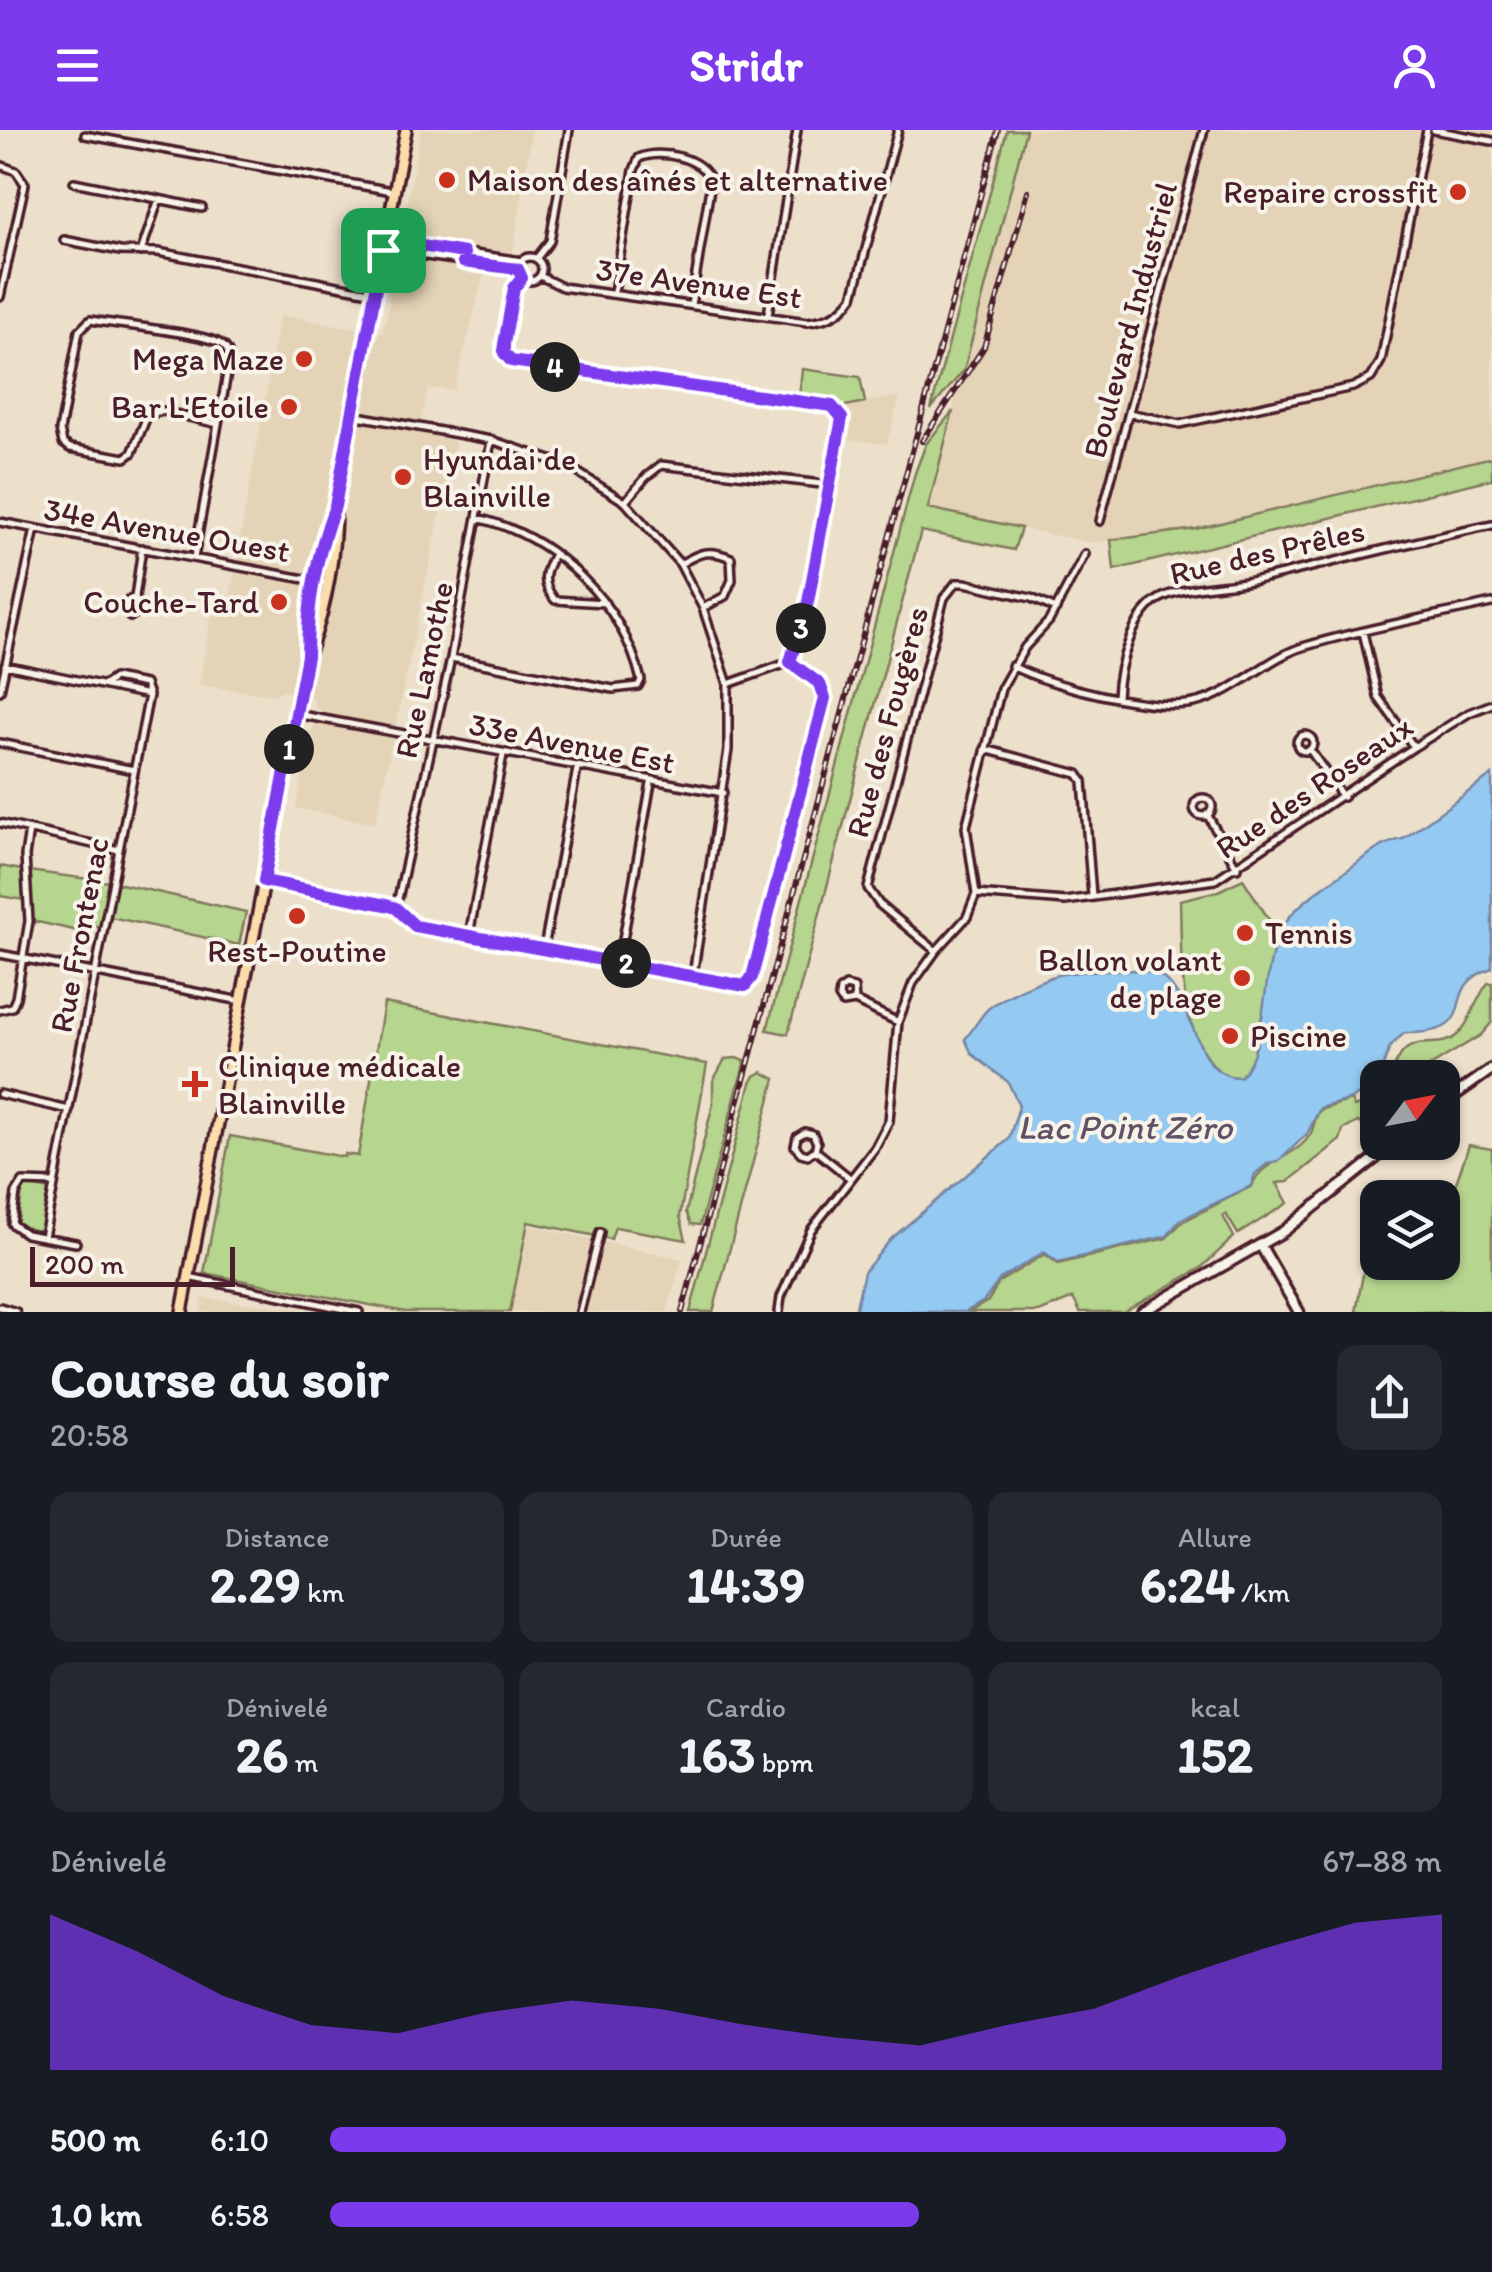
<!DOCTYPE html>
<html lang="fr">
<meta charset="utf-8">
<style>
body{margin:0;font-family:Itim,sans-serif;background:#242831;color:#f1f3f6;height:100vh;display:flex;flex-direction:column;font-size:38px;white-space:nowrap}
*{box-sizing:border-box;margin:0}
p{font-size:32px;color:#9ea1a6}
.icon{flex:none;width:55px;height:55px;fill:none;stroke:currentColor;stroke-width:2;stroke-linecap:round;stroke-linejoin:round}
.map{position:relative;height:1182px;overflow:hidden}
.drawer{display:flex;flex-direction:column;background:#171b24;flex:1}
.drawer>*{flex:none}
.needle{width:65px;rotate:58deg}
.tools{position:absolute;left:1360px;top:930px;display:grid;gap:20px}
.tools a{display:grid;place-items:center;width:100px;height:100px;border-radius:20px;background:#171b24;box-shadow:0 2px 8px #0004;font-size:50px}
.scale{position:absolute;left:30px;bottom:25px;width:205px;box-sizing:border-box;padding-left:10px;border:5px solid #4a1f2b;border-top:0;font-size:28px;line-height:35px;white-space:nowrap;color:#4a1f2b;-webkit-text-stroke:8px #f7f3e8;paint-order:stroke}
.pin{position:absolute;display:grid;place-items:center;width:85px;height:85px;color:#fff;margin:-42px;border-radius:20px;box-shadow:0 5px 15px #0006}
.km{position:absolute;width:50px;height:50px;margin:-25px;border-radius:50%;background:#222;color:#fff;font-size:28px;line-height:50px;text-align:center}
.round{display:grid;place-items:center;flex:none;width:105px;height:105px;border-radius:20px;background:#242831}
.summary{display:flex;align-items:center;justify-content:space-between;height:170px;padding:0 50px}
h1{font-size:55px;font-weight:800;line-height:75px}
.figures{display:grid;grid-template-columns:repeat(3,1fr);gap:15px;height:170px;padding:10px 50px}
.figures div{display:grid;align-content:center;border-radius:20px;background:#242831;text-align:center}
.figures b{font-size:50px;font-weight:800}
.figures small{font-size:28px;font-weight:400}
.figures p{font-size:28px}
.chart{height:280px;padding:20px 50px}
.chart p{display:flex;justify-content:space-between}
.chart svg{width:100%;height:180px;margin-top:10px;fill:#7c3aed;opacity:.7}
ul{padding:0 50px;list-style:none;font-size:32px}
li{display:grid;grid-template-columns:160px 120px 1fr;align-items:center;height:75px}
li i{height:25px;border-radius:12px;background:#7c3aed}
header{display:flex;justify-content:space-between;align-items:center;height:130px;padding:0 50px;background:#7c3aed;color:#fff;font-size:45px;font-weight:800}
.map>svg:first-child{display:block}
.built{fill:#e4d3b6}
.green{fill:#b6d58e;stroke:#807a5c;stroke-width:2.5}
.water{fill:#94c9f2;stroke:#7685a2;stroke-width:2.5}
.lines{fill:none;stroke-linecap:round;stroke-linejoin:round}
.street-casing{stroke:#4a1f2b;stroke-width:12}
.secondary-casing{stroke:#4a1f2b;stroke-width:15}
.primary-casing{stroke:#4a1f2b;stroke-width:16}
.street{stroke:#f7f3e8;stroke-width:5}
.secondary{stroke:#f7f3e8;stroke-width:8}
.primary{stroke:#faddab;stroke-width:9}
.rail-casing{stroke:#4a1f2b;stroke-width:6}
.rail{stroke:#f7f3e8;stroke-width:2.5;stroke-dasharray:8;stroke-linecap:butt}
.route-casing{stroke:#fff;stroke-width:20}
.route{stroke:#7c3aed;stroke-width:12}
.poi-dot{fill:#c8321e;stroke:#f7f3e8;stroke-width:4}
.labels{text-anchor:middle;stroke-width:8;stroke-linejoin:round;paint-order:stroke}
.poi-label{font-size:32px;fill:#4a1f2b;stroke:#f7f3e8;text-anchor:start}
.street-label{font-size:32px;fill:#4a1f2b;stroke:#f7f3e8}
.water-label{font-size:35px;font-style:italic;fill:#605267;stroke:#f7f3e8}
</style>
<header><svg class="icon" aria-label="menu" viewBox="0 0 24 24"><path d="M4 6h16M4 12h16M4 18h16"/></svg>Stridr<svg class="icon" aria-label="person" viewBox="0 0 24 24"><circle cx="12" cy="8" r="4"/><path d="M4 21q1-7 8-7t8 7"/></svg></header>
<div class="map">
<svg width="1492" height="1182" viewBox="0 0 1492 1182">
<rect width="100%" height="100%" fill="#ece0cb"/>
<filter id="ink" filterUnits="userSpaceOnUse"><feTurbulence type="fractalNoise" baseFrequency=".01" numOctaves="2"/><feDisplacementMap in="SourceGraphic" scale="20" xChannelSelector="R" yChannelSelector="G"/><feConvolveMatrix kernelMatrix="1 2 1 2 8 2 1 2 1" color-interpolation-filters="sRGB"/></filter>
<g filter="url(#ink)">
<!-- built -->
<path class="built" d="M421 0H532L513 123 490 120 454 260 428 258 419 302 455 312 375 694 296 678 310 603 323 581 314 577V569L283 561 273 565 199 555 212 480 227 483 280 185 383 203Z
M1026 0H1492V327L1196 399 1091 413 927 378Z
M900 266 887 314 843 309 846 288 841 277Z
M526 1095 682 1129 667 1182H508Z
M203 1168 322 1182H201Z"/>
<!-- green -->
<path class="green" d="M1007 0H1026L964 240 931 279Z
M802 239 860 247 865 272 841 277 832 271 799 267Z
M953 281 928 378 1021 398 1014 420 921 401 788 904 767 900 915 343 926 314Z
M1492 327V349L1114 440 1111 410 1196 399Z
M0 736 22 740 24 770 0 766Z
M29 741 110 752 101 797 84 794 82 802 33 791Z
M1243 749 1279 805 1252 934 1240 947H1226C1176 909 1182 827 1180 770L1218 761Z
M117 753 246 782 239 815 111 787Z
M1488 853H1492V892L1481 905 1430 936 1420 947H1389C1394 939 1398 926 1405 920 1420 907 1440 919 1456 906 1470 895 1475 869 1488 853Z
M384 873 707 934 680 1086 686 1110 615 1097 611 1109 528 1092 510 1182H406L204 1143 230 1006 344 1027 345 1024 358 1026Z
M736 928 745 931 700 1095 691 1094 686 1082 713 974V951L725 929Z
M762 942 775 949 713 1182H690L751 953 755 946Z
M1377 961V1003L1358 992 1343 1000 1340 1010 1288 1052 1277 1053 1288 1073 1238 1104 1226 1084 1223 1086 1234 1107 1201 1138 1123 1182H1080L1073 1168 1039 1182H969L988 1171 999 1152 1045 1124 1058 1134 1166 1108 1182 1092 1252 1056C1261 1029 1297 1029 1311 1003 1314 996 1315 987 1320 980L1351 970 1354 977 1367 972Z
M1469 1015 1492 1019V1182H1356L1374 1084 1377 1083 1378 1132H1442L1443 1082H1446Z
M26 1055 50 1060 42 1097 37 1101 17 1095 23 1057Z"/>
<!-- water -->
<path class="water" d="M1492 645V838C1433 858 1489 904 1404 903L1390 917 1377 952 1351 969 1320 978 1307 1004 1278 1032 1267 1034 1255 1044 1251 1056 1180 1090 1167 1106 1058 1132 1044 1122 1000 1149 984 1171 965 1182H855L864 1142 891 1109 1009 1009 1019 976 1008 952 972 924 965 909C973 900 980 886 989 878 1001 868 1035 853 1051 847 1068 841 1144 836 1159 845 1198 869 1191 948 1240 947 1271 915 1258 835 1285 793 1297 774 1325 756 1343 743 1362 730 1380 713 1403 709Z"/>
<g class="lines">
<defs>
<path id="street" d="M1434 0 1492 11
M85 5 392 61
M0 35 16 41 25 54 0 167
M74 52 202 78
M64 110 120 121 158 122 375 163
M386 111 522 131
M383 120 518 139
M141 122 159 69
M518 139a12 12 0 1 1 24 0a12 12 0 1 1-24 0Z
M536 129 550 111 569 0
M540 146 562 157 807 192C828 190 841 184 853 167L898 0
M522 148 515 158 504 214V223L511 231 832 276 842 287 808 473 790 532 728 554
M614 162 634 40 639 28C660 18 705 28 711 52L691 175
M768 185 797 0
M1129 283 1180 294 1353 257 1371 248 1381 231 1427 0
M352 285 491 310 566 335 625 372 680 434 703 478 728 554V620L693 845
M625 372 646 347 661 335 830 355
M1100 391 1204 0
M0 392 326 453
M554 424C544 443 541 453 555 470L605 473
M194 428 230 227C227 220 227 218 221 214 205 203 114 194 90 190L79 201 60 300 63 313 70 318 125 328 132 323 148 284 163 281 218 294
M680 434C699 423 709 418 731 428L732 450 725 466 703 478
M135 467 129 470 124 480 130 487 139 481 135 467 142 418
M1363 502 1378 567 1414 617
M451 528 613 559 638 556 641 550C622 472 555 406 477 388
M5 535 149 565
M1012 536C1050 556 1157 583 1198 572 1237 562 1267 527 1306 516 1366 498 1430 487 1492 473
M104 555 114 548 145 554 149 565
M0 561 35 399
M1117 567C1118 537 1133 480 1163 467 1189 455 1232 456 1261 449 1338 431 1414 411 1492 395
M296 584 723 663
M1297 613a8 8 0 1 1 16 0a8 8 0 1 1-16 0Z
M0 613 134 640
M985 619 1078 644 1083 651 1092 766
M1310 620 1343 667
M1194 677a9 9 0 1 1 18 0a9 9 0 1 1-18 0Z
M1207 684 1237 738
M0 693 119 720
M264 751 386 775 396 778 415 796 745 856 752 847 825 568 820 554 790 532
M976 764 1065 771 1215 750 1414 617 1469 583 1492 574
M396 778 451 528 491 311
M469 805 503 625
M544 818 577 639
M936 821 879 774 868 758 944 468 956 453H965L1031 468 1056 479
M0 824 241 871
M619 832 651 653
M855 871 854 858 846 856 840 860 839 867 843 873 855 871 898 892
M0 880 12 877 16 868 29 791 25 726 29 700
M0 964 69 980
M815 1020 808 1025 801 1023 795 1016 797 1007 805 1002 813 1004 817 1013 815 1020 851 1049
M54 1053 23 1052 16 1063 12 1094 26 1104 76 1113
M44 1107 149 565
M188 1147 359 1182
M0 1177 16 1182
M580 1182 600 1102
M779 1182 781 1167 811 1100 875 1018 889 991 898 892 913 853 936 821 967 787 976 764 966 697 1001 559 1025 517 1049 491 1085 424"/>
<path id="secondary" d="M1442 974 1492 939
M1261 1116 1299 1182
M1142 1182 1284 1101 1396 1012"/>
<path id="primary" d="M310 519C327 475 335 423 335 377L406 0
M182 1182 307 526C307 476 317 423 335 377"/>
</defs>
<!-- street casing -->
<use href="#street" class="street-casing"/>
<!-- secondary casing -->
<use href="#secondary" class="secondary-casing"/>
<!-- primary casing -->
<use href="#primary" class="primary-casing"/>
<!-- street -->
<use href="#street" class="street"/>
<!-- secondary -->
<use href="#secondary" class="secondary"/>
<!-- primary -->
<use href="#primary" class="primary"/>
<defs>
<path id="rail" d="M922 311 984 217 1028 61
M682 1182 998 0"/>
</defs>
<!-- rail casing -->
<use href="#rail" class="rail-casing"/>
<!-- rail -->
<use href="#rail" class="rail"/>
</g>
</g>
<g class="lines" filter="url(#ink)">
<defs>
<path id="route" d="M385 110 464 123 463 132 518 139 522 148 514 158 504 214V223L511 231 832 276 842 288 808 472 790 532 820 554 825 568 752 847 745 856 415 796 396 778 386 775 264 751 307 526C307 476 317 423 335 376Z"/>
</defs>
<!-- route casing -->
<use href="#route" class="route-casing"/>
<!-- route -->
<use href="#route" class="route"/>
</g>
<!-- markers -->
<g class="poi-dot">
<circle cx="447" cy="50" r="10"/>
<circle cx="1458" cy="62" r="10"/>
<circle cx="304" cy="229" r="10"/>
<circle cx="289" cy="277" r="10"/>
<circle cx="403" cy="347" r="10"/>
<circle cx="279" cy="472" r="10"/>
<circle cx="297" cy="786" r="10"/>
<circle cx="1245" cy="803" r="10"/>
<circle cx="1242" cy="848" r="10"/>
<circle cx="1230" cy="906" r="10"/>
<path d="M190 939h10v10h10v10h-10v10h-10v-10h-10v-10h10z"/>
</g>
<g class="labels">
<!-- poi labels -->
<g class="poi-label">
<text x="467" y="61">Maison des aînés et alternative</text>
<text x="1438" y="73" text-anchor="end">Repaire crossfit</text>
<text x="284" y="240" text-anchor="end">Mega Maze</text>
<text x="269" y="288" text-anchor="end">Bar L'Etoile</text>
<text x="423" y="340">Hyundai de<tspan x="423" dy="37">Blainville</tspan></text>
<text x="259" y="483" text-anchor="end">Couche-Tard</text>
<text x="1265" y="814">Tennis</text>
<text x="297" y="832" text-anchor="middle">Rest-Poutine</text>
<text x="1222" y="841" text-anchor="end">Ballon volant<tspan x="1222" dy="37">de plage</tspan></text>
<text x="1250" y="917">Piscine</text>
<text x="218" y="947">Clinique médicale<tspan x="218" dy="37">Blainville</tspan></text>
</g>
<!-- street labels -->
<g class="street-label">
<text transform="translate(699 153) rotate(8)" y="11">37e Avenue Est</text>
<text transform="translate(1130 190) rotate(-75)" y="11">Boulevard Industriel</text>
<text transform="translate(167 400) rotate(10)" y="11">34e Avenue Ouest</text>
<text transform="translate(1267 422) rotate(-13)" y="11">Rue des Prêles</text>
<text transform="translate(424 540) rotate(-78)" y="11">Rue Lamothe</text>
<text transform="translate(887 592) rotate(-75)" y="11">Rue des Fougères</text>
<text transform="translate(572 613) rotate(11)" y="11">33e Avenue Est</text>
<text transform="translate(1314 657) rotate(-34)" y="11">Rue des Roseaux</text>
<text transform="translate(79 805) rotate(-79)" y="11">Rue Frontenac</text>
</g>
<!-- water labels -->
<g class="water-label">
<text x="1125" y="1009">Lac Point Zéro</text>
</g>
</g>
</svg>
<div class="tools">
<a><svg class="needle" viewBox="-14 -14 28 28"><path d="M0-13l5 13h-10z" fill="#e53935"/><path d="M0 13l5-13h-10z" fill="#9ea1a6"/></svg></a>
<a><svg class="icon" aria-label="layers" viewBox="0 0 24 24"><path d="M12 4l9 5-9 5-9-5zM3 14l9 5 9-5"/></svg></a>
</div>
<div class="scale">200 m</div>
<div class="pin" style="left:383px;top:120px;background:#1e9e55"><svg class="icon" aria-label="arrive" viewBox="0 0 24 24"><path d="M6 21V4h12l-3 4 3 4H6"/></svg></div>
<b class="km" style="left:289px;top:619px">1</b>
<b class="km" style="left:626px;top:833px">2</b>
<b class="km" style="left:801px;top:498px">3</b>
<b class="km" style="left:555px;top:237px">4</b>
</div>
<section class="drawer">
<div class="summary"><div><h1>Course du soir</h1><p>20:58</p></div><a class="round"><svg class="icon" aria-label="share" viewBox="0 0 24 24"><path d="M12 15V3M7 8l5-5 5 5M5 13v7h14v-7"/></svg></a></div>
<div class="figures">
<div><p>Distance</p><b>2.29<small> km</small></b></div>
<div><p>Durée</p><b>14:39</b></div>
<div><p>Allure</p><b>6:24<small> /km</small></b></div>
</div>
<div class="figures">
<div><p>Dénivelé</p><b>26<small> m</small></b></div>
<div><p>Cardio</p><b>163<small> bpm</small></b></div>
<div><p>kcal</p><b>152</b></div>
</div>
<div class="chart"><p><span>Dénivelé</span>67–88 m</p>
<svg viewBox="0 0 160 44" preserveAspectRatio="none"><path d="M0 44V6L10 15L20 26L30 33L40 35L50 30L60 27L70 29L80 33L90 36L100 38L110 33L120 29L130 21L140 14L150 8L160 6V44z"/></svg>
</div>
<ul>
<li><b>500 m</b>6:10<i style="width:86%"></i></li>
<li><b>1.0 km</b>6:58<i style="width:53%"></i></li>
</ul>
</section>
